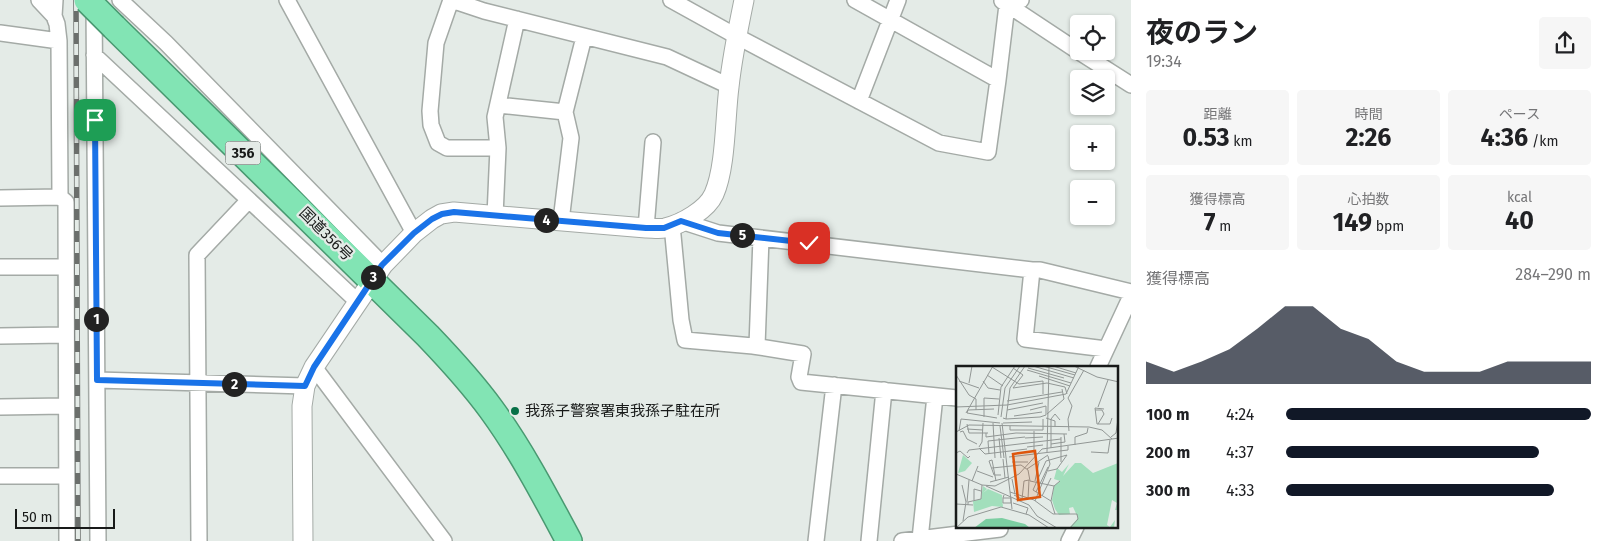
<!DOCTYPE html>
<html lang="ja">
<meta charset="utf-8">
<style>
body{margin:0;font-family:"Fira Sans","Noto Sans JP",sans-serif;background:#f6f6f6;color:#202124;height:100vh;display:flex;flex-direction:column;font-size:19px;white-space:nowrap}
*{box-sizing:border-box;margin:0}
p{font-size:16px;color:#757577}
.icon{flex:none;width:28px;height:28px;fill:none;stroke:currentColor;stroke-width:2;stroke-linecap:round;stroke-linejoin:round}
.map{position:relative;flex:1;overflow:hidden}
.sheet{display:flex;flex-direction:column;background:#fff;width:475px}
.sheet>*{flex:none}
.buttons{position:absolute;left:1070px;top:15px;display:grid;gap:10px}
.buttons a{display:grid;place-items:center;width:45px;height:45px;border-radius:5px;background:#fff;box-shadow:0 1px 4px #0004;font-size:25px}
.scale{position:absolute;left:15px;bottom:12px;width:100px;box-sizing:border-box;padding-left:5px;border:2px solid #181a19;border-top:0;font-size:14px;line-height:18px;white-space:nowrap;color:#181a19;-webkit-text-stroke:4px #e4ebe7;paint-order:stroke}
.pin{position:absolute;display:grid;place-items:center;width:42px;height:42px;color:#fff;margin:-21px;border-radius:10px;box-shadow:0 2px 8px #0006}
.km{position:absolute;width:25px;height:25px;margin:-12px;border-radius:50%;background:#222;color:#fff;font-size:14px;line-height:25px;text-align:center}
.round{display:grid;place-items:center;flex:none;width:52px;height:52px;border-radius:5px;background:#f6f6f6}
.headline{display:flex;align-items:center;justify-content:space-between;height:85px;padding:0 15px}
h1{font-size:28px;font-weight:700;line-height:38px}
.metrics{display:grid;grid-template-columns:repeat(3,1fr);gap:8px;height:85px;padding:5px 15px}
.metrics div{display:grid;align-content:center;border-radius:5px;background:#f6f6f6;text-align:center}
.metrics b{font-size:25px;font-weight:700}
.metrics small{font-size:14px;font-weight:400}
.metrics p{font-size:14px}
.chart{height:140px;padding:10px 15px}
.chart p{display:flex;justify-content:space-between}
.chart svg{width:100%;height:90px;margin-top:5px;fill:#111827;opacity:.7}
ul{padding:0 15px;list-style:none;font-size:16px}
li{display:grid;grid-template-columns:80px 60px 1fr;align-items:center;height:38px}
li i{height:12px;border-radius:6px;background:#111827}
main{display:flex;flex:1;min-height:0}
.map>svg:first-child{display:block}
.lines{fill:none;stroke-linecap:round;stroke-linejoin:round}
.minor-casing{stroke:#a4aaa6;stroke-width:18}
.tertiary-casing{stroke:#a4aaa6;stroke-width:21}
.trunk-casing{stroke:#499971;stroke-width:28}
.minor{stroke:#fff;stroke-width:15}
.tertiary{stroke:#fff;stroke-width:19}
.trunk{stroke:#82e4b4;stroke-width:25}
.rail-casing{stroke:#6b6f6c;stroke-width:5.5}
.rail{stroke:#e4ebe7;stroke-width:4;stroke-dasharray:11;stroke-linecap:butt}
.trunk-bridge-casing{stroke:#499971;stroke-width:28;stroke-linecap:butt}
.trunk-bridge{stroke:#82e4b4;stroke-width:25}
.route-casing{stroke:#fff;stroke-width:10}
.route{stroke:#1a73e8;stroke-width:6}
.poi-dot{fill:#077047;stroke:#e4ebe7;stroke-width:2}
.labels{text-anchor:middle;stroke-width:4.5;stroke-linejoin:round;paint-order:stroke}
.shield{fill:#e4ebe7;stroke:#555957;stroke-width:1}
.shield-label{font-size:14px;font-weight:bold;fill:#181a19}
.street-label{font-size:15px;fill:#181a19;stroke:#e4ebe7}
.poi-label{font-size:15px;fill:#181a19;stroke:#e4ebe7;text-anchor:start}
.inset-road{fill:none;stroke:#929795;stroke-width:1}
.view{fill:#de560d;fill-opacity:0.15;stroke:#de560d;stroke-width:2.5}
.inset-edge{fill:none;stroke:#181a19;stroke-width:2.5}
</style>
<main>
<div class="map">
<svg width="1131" height="541" viewBox="0 0 1131 541">
<rect width="100%" height="100%" fill="#e4ebe7"/>
<g class="lines">
<defs>
<path id="minor" d="M39 0 54 16
M55 0 54 16 57 24 59 41 60 197
M120 0 166 43 383 265
M287 0 414 233
M451 0 484 11 667 57 729 86
M451 0 436 43 430 111 431 125 438 143 447 148H498
M671 0 736 36 939 143 988 152 998 80 1007 5 1021 0
M855 0 998 80
M1002 1 1073 48 1131 85
M94 4 98 541
M0 33 59 41
M94 55 358 302
M859 101 898 0
M498 105 565 112
M0 198 60 197 66 202 67 541
M495 216 498 148 495 117 517 19
M561 221 571 138 565 112 584 37
M681 221 718 233 1032 270H1040L1131 292
M672 225 681 320 685 340 753 346 803 354 799 377 801 382 957 398
M646 228 653 142
M0 267H66
M1032 270 1025 339 1106 349
M0 336 65 335
M757 346 761 238
M314 367 444 541
M1098 367 1131 296
M97 380 305 386
M0 407 65 406
M0 476H66
M920 539 935 396
M199 541 197 255 248 201
M816 541 834 385
M869 541 884 390
M902 541 1000 529
M1069 541 1076 527"/>
<path id="tertiary" d="M303 541 302 406 305 386 314 367 383 265 414 233 432 219 441 214 454 212 646 228C652 228 659 229 665 228 682 224 707 210 714 194 726 167 725 117 729 87 732 58 738 29 744 0"/>
<path id="trunk" d="M114 27 428 336C450 359 472 383 491 409 521 450 545 496 569 541"/>
</defs>
<!-- minor casing -->
<use href="#minor" class="minor-casing"/>
<!-- tertiary casing -->
<use href="#tertiary" class="tertiary-casing"/>
<!-- trunk casing -->
<use href="#trunk" class="trunk-casing"/>
<!-- minor -->
<use href="#minor" class="minor"/>
<!-- tertiary -->
<use href="#tertiary" class="tertiary"/>
<!-- trunk -->
<use href="#trunk" class="trunk"/>
<defs>
<path id="rail" d="M76 0 78 541"/>
</defs>
<!-- rail casing -->
<use href="#rail" class="rail-casing"/>
<!-- rail -->
<use href="#rail" class="rail"/>
<defs>
<path id="trunk-bridge" d="M87 0 114 27"/>
</defs>
<!-- trunk-bridge casing -->
<use href="#trunk-bridge" class="trunk-bridge-casing"/>
<!-- trunk-bridge -->
<use href="#trunk-bridge" class="trunk-bridge"/>
</g>
<g class="lines">
<defs>
<path id="route" d="M95 120 97 380 305 386 314 367 382 265 414 233 432 219 442 214 454 212 646 228H664L681 221 718 233 809 243"/>
</defs>
<!-- route casing -->
<use href="#route" class="route-casing"/>
<!-- route -->
<use href="#route" class="route"/>
</g>
<!-- markers -->
<circle class="poi-dot" cx="515" cy="411" r="5"/>
<g class="labels">
<!-- shield labels -->
<rect class="shield" x="225.5" y="141.5" width="35" height="23" rx="4"/>
<g class="shield-label">
<text x="243" y="158">356</text>
</g>
<!-- street labels -->
<g class="street-label">
<text transform="translate(326 234) rotate(45)" y="5">国道356号</text>
</g>
<!-- poi labels -->
<g class="poi-label">
<text x="525" y="416">我孫子警察署東我孫子駐在所</text>
</g>
</g>
<!-- overview -->
<g transform="translate(956 366)">
<rect width="162" height="162" fill="#e4ebe7"/>
<path d="M7 89 16 97 9 105 2 107ZM119 97H125L137 107 162 97V144H159L161 137 156 134 151 159 154 161 159 154 158 162H113L122 152 117 141 113 142 114 148 103 149 99 143 96 134 98 120 104 115 98 113 101 102 106 106 113 98 107 110ZM27 120 31 123 27 127 32 123 46 129 47 141 36 140 18 146 17 135 25 133Z" fill="#a2dfbc"/>
<path d="M46 152 69 158 74 162H18L30 153Z" fill="#7ccea2"/>
<path class="inset-road" d="M77 0 118 12M87 0 119 9M97 0 120 7M118 0 141 11 163 16M36 1 63 18 87 15V28M57 2 67 9 57 22 91 17 109 21 111 28M72 2 108 12M71 4 115 17M0 9 13 29 20 33V44M31 9 47 20M83 10 114 20M3 15 23 22M27 15 32 22 44 24M13 17 16 0M51 35 106 26M0 41 51 39 110 28 123 0M142 41 152 14M148 43 139 42 141 58H154L156 52M12 44 11 47 41 52M12 44 38 43M51 44 87 37M139 44H146L148 48 142 58M10 47 37 0M91 48 108 33 106 23M42 49 45 21 59 0M58 50 86 46M28 51V32L43 33M45 51 49 22 64 0M47 52 50 53 54 22 69 0M90 52 99 55V61M50 53 84 51 90 49V40L74 44M37 57 39 92M46 57 56 143M47 57 76 56M11 58 13 67H32M44 60 48 92M54 60V64H87V53M11 63 27 64M3 65 5 53 44 57M113 65 112 53 116 40 112 32 128 4M0 66 13 59 133 61 146 64 156 73M4 66 7 65 11 73 21 78M30 67V71L60 67 111 68M105 71V96M155 71 160 67 162 53M43 72 45 92M69 72 87 71M95 78 109 76 108 68M119 79V71L131 67 132 62M23 81 26 76 27 57M71 81 87 79M23 82 29 88 71 83M95 82V53L99 48 104 54M91 86 93 0M135 86 152 87 154 74M0 87 4 85 12 92 14 90M11 87 13 84 105 73M33 88 32 75 69 71M78 88V65M53 91 112 84V80M47 93 49 112M36 94 33 95 38 109H45M36 94 40 115M56 96H72M36 102 65 99 72 104 74 115 98 120 104 115M71 103 92 89M21 105 37 111M92 105 101 103 111 89M0 108 26 119 39 120 63 108 86 83 163 72M56 113 59 128M16 115 22 100M79 115 83 96M34 116 53 111M6 119 10 136 7 155M30 120 73 139 81 150 101 162M54 126 78 134 97 148H121L122 153 114 162M80 126 92 101M58 129 66 133 68 115 73 114M86 130 95 112M47 132H55V137H47V132L48 129M72 133 73 114M18 134V123L25 125M79 135 94 98 92 90M95 135 98 120M11 136 13 114M57 137 72 142 70 148M0 138 17 139M12 139V136L25 133 26 119M99 148 95 135 77 124 90 95 111 89M0 162 12 151 45 141 73 149 93 162"/>
<path class="view" d="M79 85 84 131 62 134 57 88Z"/>
<rect width="162" height="162" class="inset-edge"/>
</g>
</svg>
<div class="buttons">
<a><svg class="icon" aria-label="locate" viewBox="0 0 24 24"><circle cx="12" cy="12" r="6"/><path d="M12 2v4M12 18v4M2 12h4M18 12h4"/></svg></a>
<a><svg class="icon" aria-label="layers" viewBox="0 0 24 24"><path d="M12 4l9 5-9 5-9-5zM3 14l9 5 9-5"/></svg></a>
<a>+</a>
<a>−</a>
</div>
<div class="scale">50 m</div>
<div class="pin" style="left:95px;top:120px;background:#1e9e55"><svg class="icon" aria-label="arrive" viewBox="0 0 24 24"><path d="M6 21V4h12l-3 4 3 4H6"/></svg></div>
<div class="pin" style="left:809px;top:243px;background:#d93025"><svg class="icon" aria-label="check" viewBox="0 0 24 24"><path d="M5 12l5 5 9-10"/></svg></div>
<b class="km" style="left:96px;top:319px">1</b>
<b class="km" style="left:234px;top:384px">2</b>
<b class="km" style="left:373px;top:277px">3</b>
<b class="km" style="left:546px;top:220px">4</b>
<b class="km" style="left:742px;top:235px">5</b>
</div>
<section class="sheet">
<div class="headline"><div><h1>夜のラン</h1><p>19:34</p></div><a class="round"><svg class="icon" aria-label="share" viewBox="0 0 24 24"><path d="M12 15V3M7 8l5-5 5 5M5 13v7h14v-7"/></svg></a></div>
<div class="metrics">
<div><p>距離</p><b>0.53<small> km</small></b></div>
<div><p>時間</p><b>2:26</b></div>
<div><p>ペース</p><b>4:36<small> /km</small></b></div>
</div>
<div class="metrics">
<div><p>獲得標高</p><b>7<small> m</small></b></div>
<div><p>心拍数</p><b>149<small> bpm</small></b></div>
<div><p>kcal</p><b>40</b></div>
</div>
<div class="chart"><p><span>獲得標高</span>284–290 m</p>
<svg viewBox="0 0 160 44" preserveAspectRatio="none"><path d="M0 44V33L10 38L20 33L30 27L40 17L50 6L60 6L70 17L80 22L90 33L100 38L110 38L120 38L130 33L140 33L150 33L160 33V44z"/></svg>
</div>
<ul>
<li><b>100 m</b>4:24<i style="width:100%"></i></li>
<li><b>200 m</b>4:37<i style="width:83%"></i></li>
<li><b>300 m</b>4:33<i style="width:88%"></i></li>
</ul>
</section>
</main>
